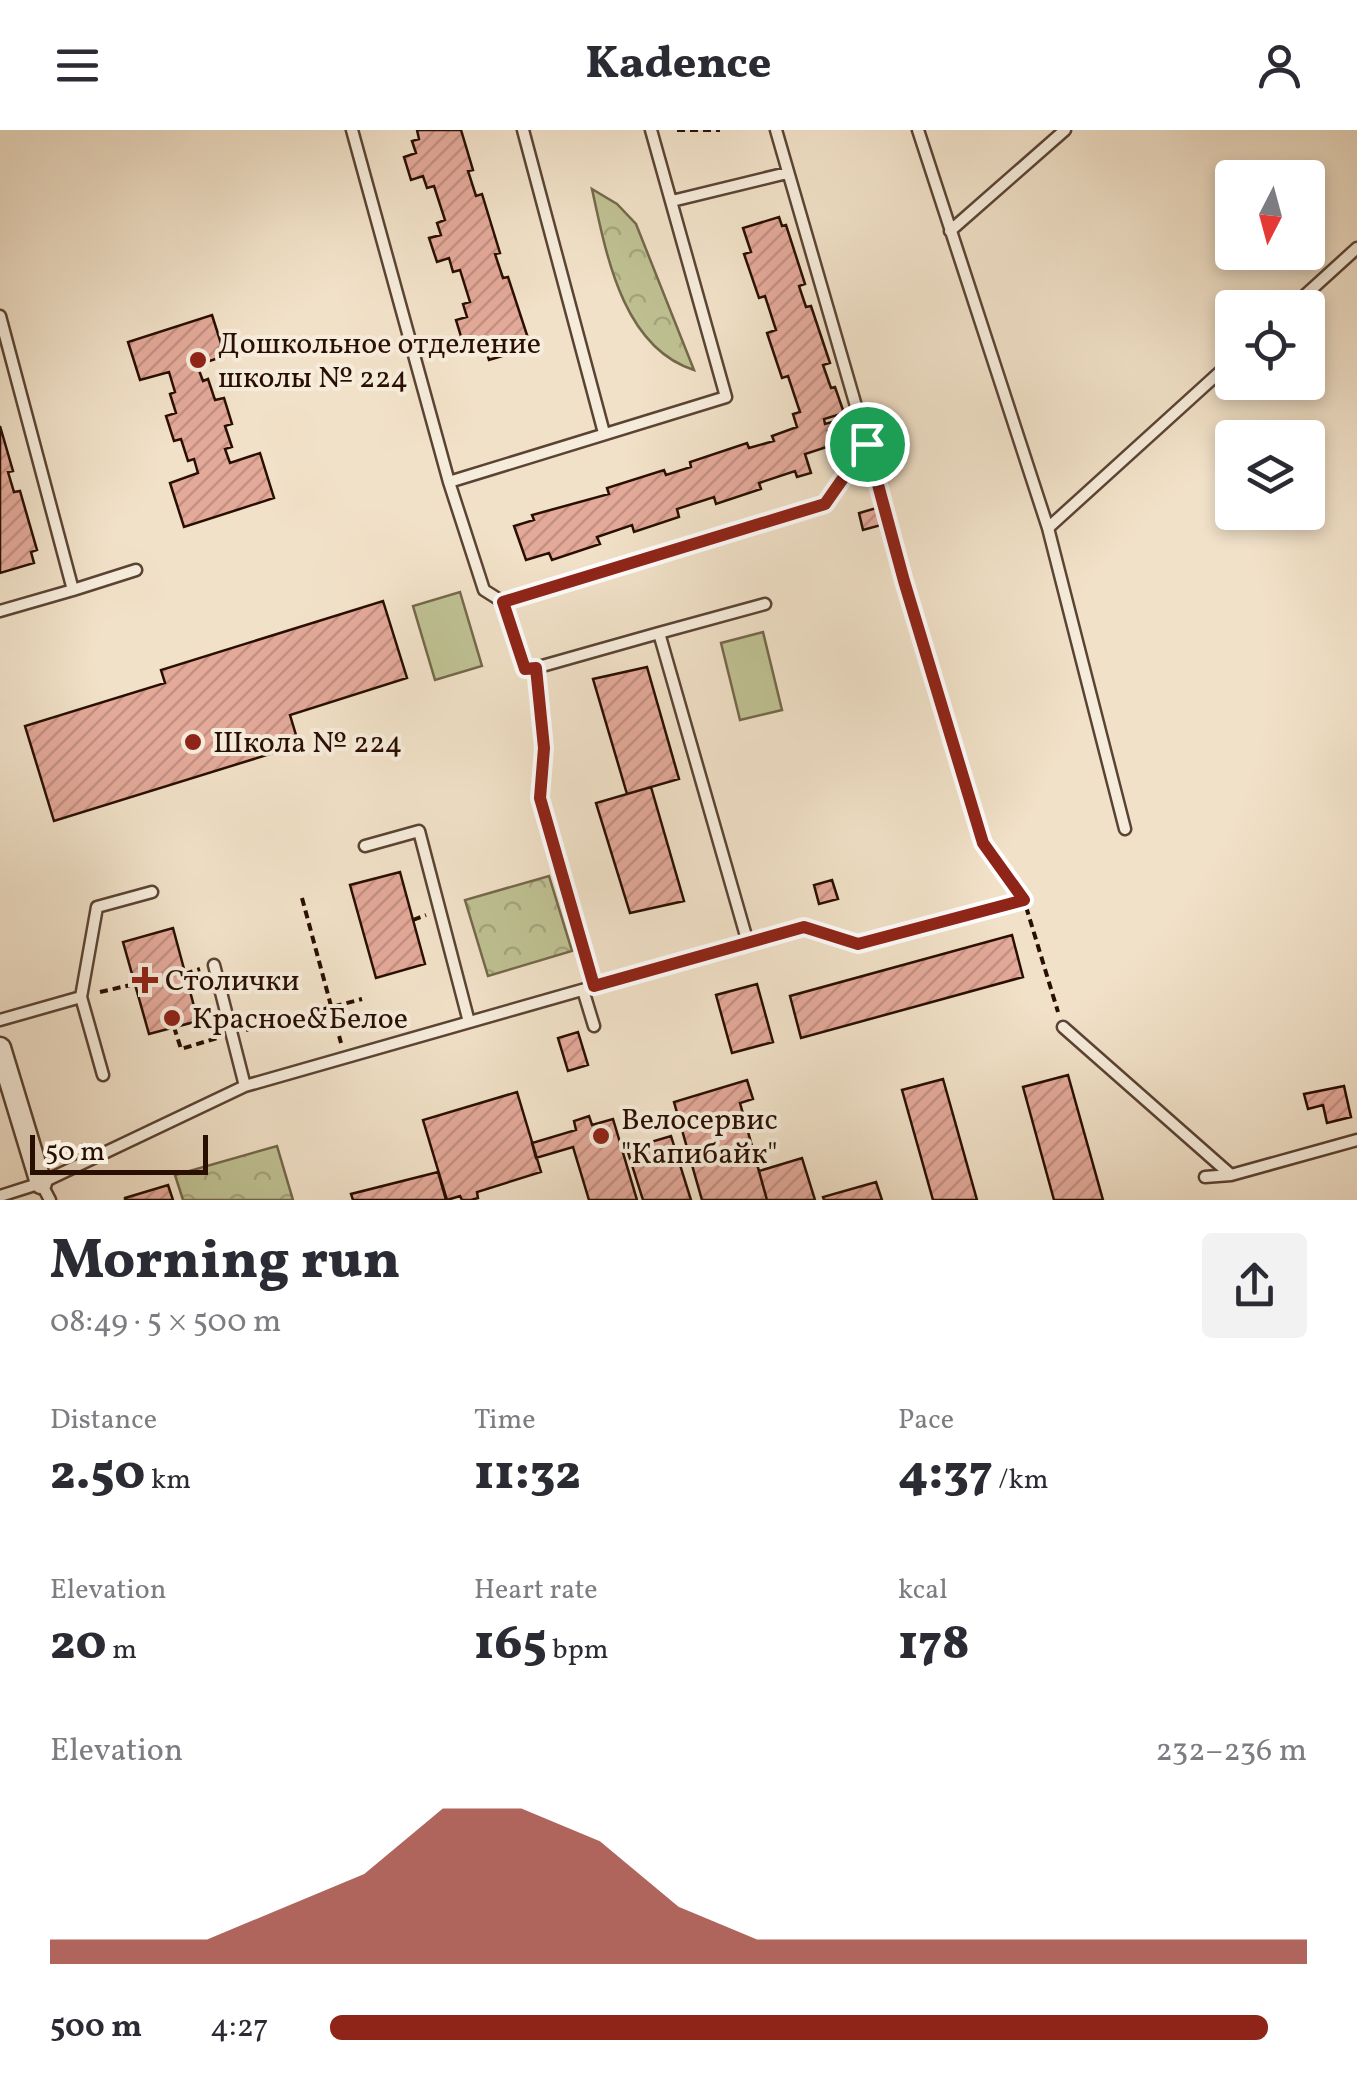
<!DOCTYPE html>
<meta charset="utf-8">
<style>
body{margin:0;font-family:Vollkorn,serif;background:#f2f2f3;color:#2b2b33;height:100vh;display:flex;flex-direction:column;font-size:38px;white-space:nowrap}
*{box-sizing:border-box;margin:0}
p{font-size:32px;color:#7c7c81}
.icon{flex:none;width:55px;height:55px;fill:none;stroke:currentColor;stroke-width:2;stroke-linecap:round;stroke-linejoin:round}
.map{position:relative;height:1070px;overflow:hidden}
.side{display:flex;flex-direction:column;background:#fff;flex:1}
.side>*{flex:none}
.needle{width:65px;rotate:186deg}
.tools{position:absolute;left:1215px;top:30px;display:grid;gap:20px}
.tools a{display:grid;place-items:center;width:110px;height:110px;border-radius:10px;background:#fff;box-shadow:0 5px 15px #0003;font-size:50px}
.scale{position:absolute;left:30px;bottom:25px;width:178px;box-sizing:border-box;padding-left:10px;border:5px solid #290e02;border-top:0;font-size:28px;line-height:35px;white-space:nowrap;color:#290e02;-webkit-text-stroke:8px #f6ecdb;paint-order:stroke}
.pin{position:absolute;display:grid;place-items:center;width:85px;height:85px;color:#fff;margin:-42px;border:5px solid #fff;border-radius:50%;box-shadow:0 2px 10px #0007}
.round{display:grid;place-items:center;flex:none;width:105px;height:105px;border-radius:10px;background:#f2f2f3}
.overview{display:flex;align-items:center;justify-content:space-between;height:170px;padding:0 50px}
h1{font-size:55px;font-weight:800;line-height:75px}
.figures{display:grid;grid-template-columns:repeat(3,1fr);gap:15px;height:170px;padding:10px 50px}
.figures div{display:grid;align-content:center}
.figures b{font-size:50px;font-weight:800}
.figures small{font-size:28px;font-weight:400}
.figures p{font-size:28px}
.chart{height:280px;padding:20px 50px}
.chart p{display:flex;justify-content:space-between}
.chart svg{width:100%;height:180px;margin-top:10px;fill:#8f2418;opacity:.7}
ul{padding:0 50px;list-style:none;font-size:32px}
li{display:grid;grid-template-columns:160px 120px 1fr;align-items:center;height:75px}
li i{height:25px;border-radius:12px;background:#8f2418}
header{display:flex;justify-content:space-between;align-items:center;height:130px;padding:0 50px;background:#fff;font-size:45px;font-weight:800}
.map>svg:first-child{display:block}
.grass{fill:#bfc193;stroke:#74684a;stroke-width:2.5}
.forest{fill:url(#forest-crowns);stroke:#74684a;stroke-width:2.5}
.building{fill:url(#building-hatch);stroke:#290e02;stroke-width:2.5}
.lines{fill:none;stroke-linecap:round;stroke-linejoin:round}
.lane-casing{stroke:#5b4334;stroke-width:15}
.street-casing{stroke:#5b4334;stroke-width:25}
.path{stroke:#290e02;stroke-width:4;stroke-dasharray:8 5;stroke-linecap:butt}
.lane{stroke:#f6ecdb;stroke-width:10}
.street{stroke:#f6ecdb;stroke-width:20}
.route-casing{stroke:#fff;stroke-width:20}
.route{stroke:#8f2418;stroke-width:12}
.poi-dot{fill:#8f2418;stroke:#f6ecdb;stroke-width:4}
.labels{text-anchor:middle;stroke-width:8;stroke-linejoin:round;paint-order:stroke}
.poi-label{font-size:30px;fill:#290e02;stroke:#f6ecdb;text-anchor:start}
</style>
<header><svg class="icon" aria-label="menu" viewBox="0 0 24 24"><path d="M4 6h16M4 12h16M4 18h16"/></svg>Kadence<svg class="icon" aria-label="person" viewBox="0 0 24 24"><circle cx="12" cy="8" r="4"/><path d="M4 21q1-7 8-7t8 7"/></svg></header>
<div class="map">
<svg width="1357" height="1070" viewBox="0 0 1357 1070">
<defs>
<pattern id="forest-crowns" width="20" height="18" patternUnits="userSpaceOnUse" patternTransform="scale(2.5)"><rect width="20" height="18" fill="#bfc193"/><path d="M2 6a3 3 0 1 1 6 0M12 15a3 3 0 1 1 6 0" fill="none" stroke="#a4a57d"/></pattern>
<pattern id="building-hatch" width="6" height="6" patternUnits="userSpaceOnUse" patternTransform="scale(2.5)"><rect width="6" height="6" fill="#e3a999"/><path d="M-1 1l2-2M0 6l6-6M5 7l2-2" fill="none" stroke="#c39082"/></pattern>
</defs>
<rect width="100%" height="100%" fill="#f1e1c8"/>
<filter id="stains"><feTurbulence type="fractalNoise" baseFrequency=".002" numOctaves="4"/><feColorMatrix values="0 0 0 0 .2 0 0 0 0 .09 0 0 0 0 .02 0 0 0 .5 -.17"/></filter>
<radialGradient id="worn" r=".72"><stop offset=".6" stop-color="#630" stop-opacity="0"/><stop offset="1" stop-color="#630" stop-opacity=".3"/></radialGradient>
<!-- grass -->
<path class="grass" d="M460 462 482 536 435 550 413 476Z
M763 502 782 580 740 590 721 513Z"/>
<!-- forest -->
<path class="forest" d="M592 59 617 74 636 94 694 240C622 217 606 123 592 59Z
M549 746 572 821 488 846 465 770Z
M277 1016 293 1070H183L175 1045Z"/>
<!-- building -->
<path class="building" d="M417 0H461L473 40 468 41 476 66 482 64 500 123 495 124 503 148 508 147 527 205 522 207 526 219 489 230 486 220 479 222 475 209 463 213 456 190 467 187 463 174 470 172 460 140 453 142 449 128 437 132 429 108 441 105 437 93 445 90 434 56 427 58 423 46 411 50 404 27 416 23 412 11 419 9Z
M779 87 782 96 786 95 805 154 799 156 806 177 811 176 830 233 823 235 831 258 835 257 844 283 824 289 825 294 832 292 834 299 828 301 833 315 805 324 811 343 797 347 795 341 759 353 761 359 716 374 714 367 677 379 679 387 634 402 632 395 597 407 600 414 552 430 549 423 526 430 514 396 534 390 532 385 609 364 607 358 664 340 666 345 691 337 690 332 747 313 749 318 774 311 772 306 797 297 793 284 800 282 788 246 782 248 767 203 776 200 765 166 759 168 744 124 751 122 743 98Z
M212 185 225 226 197 235 203 251 208 249 215 270 224 268 232 294 225 296 232 317 225 319 230 333 260 323 274 368 184 397 170 353 198 343 194 329 188 331 181 309 174 311 166 286 176 283 170 264 175 262 169 242 140 250 128 212Z
M0 296 13 341 8 342 14 362 20 361 37 420 31 422 34 433 0 443Z
M880 377 885 394 863 400 859 383Z
M383 471 407 548 290 585 299 615 54 691 25 596 165 553 161 540Z
M647 537 679 649 627 664 593 549Z
M651 657 684 771 630 783 596 673Z
M400 742 425 834 376 848 350 755Z
M832 750 838 769 819 774 814 755Z
M173 798 198 891 149 904 123 812Z
M1012 805 1023 847 801 908 790 866Z
M757 854 773 912 732 923 716 865Z
M578 902 588 935 568 941 558 908Z
M1068 945 1103 1070H1054L1023 957Z
M943 949 977 1070H933L902 960Z
M747 950 753 969 740 973 767 1070H702L674 972Z
M1344 956 1351 987 1327 993 1323 975 1308 979 1304 964Z
M517 962 541 1042 477 1062 478 1068 471 1070H462L460 1066 447 1070 423 990Z
M589 986 592 995 613 989 637 1070H589L573 1017 536 1028 532 1013 576 1000 574 991Z
M671 1006 691 1070H643L627 1019Z
M802 1028 815 1070H767L759 1041Z
M438 1042 446 1070H353L351 1064Z
M876 1052 882 1070H824L823 1067Z
M168 1055 173 1070H125V1068Z"/>
<g class="lines">
<defs>
<path id="lane" d="M352 0 449 352 484 460 503 472 825 375 867 314 776 0
M523 0 604 303
M918 0 1048 398
M672 71 787 43
M950 101 1065 0
M1291 178 1357 118
M0 186 73 460 0 481
M867 314 903 451
M449 352 726 267 651 0
M73 460 136 440
M659 503 765 474
M1125 699 1048 398 1232 231
M365 716 419 701 469 892
M214 835 245 956
M595 857 540 668 544 618 535 538 659 503 748 813
M583 860 594 896
M81 867 97 777 152 762
M0 890 81 867 103 945
M1063 897 1231 1045
M1205 1047 1231 1045 1357 1010
M41 1053 50 1070
M0 1066 41 1053 245 956 803 797"/>
<path id="street" d="M0 918 41 1053"/>
</defs>
<!-- lane casing -->
<use href="#lane" class="lane-casing"/>
<!-- street casing -->
<use href="#street" class="street-casing"/>
<!-- path -->
<path class="path" d="M677 0H720
M907 464 983 713 1024 770
M508 486 522 529
M302 768 341 913
M413 790 426 785
M818 801 859 814 1024 770 1058 882
M185 844 200 839
M100 862 135 854
M174 897 181 919 217 908
M246 900 362 869"/>
<!-- lane -->
<use href="#lane" class="lane"/>
<!-- street -->
<use href="#street" class="street"/>
</g>
<g class="lines">
<defs>
<path id="route" d="M867 314 904 451 983 713 1024 770 858 814 804 797 594 856 540 668 544 618 536 538 525 539 503 472 825 374Z"/>
</defs>
<!-- route casing -->
<use href="#route" class="route-casing"/>
<!-- route -->
<use href="#route" class="route"/>
</g>
<!-- markers -->
<g class="poi-dot">
<circle cx="198" cy="230" r="10"/>
<circle cx="193" cy="612" r="10"/>
<path d="M140 835h10v10h10v10h-10v10h-10v-10h-10v-10h10z"/>
<circle cx="172" cy="888" r="10"/>
<circle cx="601" cy="1006" r="10"/>
</g>
<g class="labels">
<!-- poi labels -->
<g class="poi-label">
<text x="218" y="223">Дошкольное отделение<tspan x="218" dy="34">школы № 224</tspan></text>
<text x="213" y="622">Школа № 224</text>
<text x="165" y="860">Столички</text>
<text x="192" y="898">Красное&amp;Белое</text>
<text x="621" y="999">Велосервис<tspan x="621" dy="34">"Капибайк"</tspan></text>
</g>
</g>
<rect width="100%" height="100%" filter="url(#stains)"/>
<rect width="100%" height="100%" fill="url(#worn)"/>
</svg>
<div class="tools">
<a><svg class="needle" viewBox="-14 -14 28 28"><path d="M0-13l5 13h-10z" fill="#e53935"/><path d="M0 13l5-13h-10z" fill="#7c7c81"/></svg></a>
<a><svg class="icon" aria-label="locate" viewBox="0 0 24 24"><circle cx="12" cy="12" r="6"/><path d="M12 2v4M12 18v4M2 12h4M18 12h4"/></svg></a>
<a><svg class="icon" aria-label="layers" viewBox="0 0 24 24"><path d="M12 4l9 5-9 5-9-5zM3 14l9 5 9-5"/></svg></a>
</div>
<div class="scale">50 m</div>
<div class="pin" style="left:867px;top:314px;background:#1e9e55"><svg class="icon" aria-label="arrive" viewBox="0 0 24 24"><path d="M6 21V4h12l-3 4 3 4H6"/></svg></div>
</div>
<section class="side">
<div class="overview"><div><h1>Morning run</h1><p>08:49 · 5 × 500 m</p></div><a class="round"><svg class="icon" aria-label="share" viewBox="0 0 24 24"><path d="M12 15V3M7 8l5-5 5 5M5 13v7h14v-7"/></svg></a></div>
<div class="figures">
<div><p>Distance</p><b>2.50<small> km</small></b></div>
<div><p>Time</p><b>11:32</b></div>
<div><p>Pace</p><b>4:37<small> /km</small></b></div>
</div>
<div class="figures">
<div><p>Elevation</p><b>20<small> m</small></b></div>
<div><p>Heart rate</p><b>165<small> bpm</small></b></div>
<div><p>kcal</p><b>178</b></div>
</div>
<div class="chart"><p><span>Elevation</span>232–236 m</p>
<svg viewBox="0 0 160 44" preserveAspectRatio="none"><path d="M0 44V38L10 38L20 38L30 30L40 22L50 6L60 6L70 14L80 30L90 38L100 38L110 38L120 38L130 38L140 38L150 38L160 38V44z"/></svg>
</div>
<ul>
<li><b>500 m</b>4:27<i style="width:96%"></i></li>
</ul>
</section>
